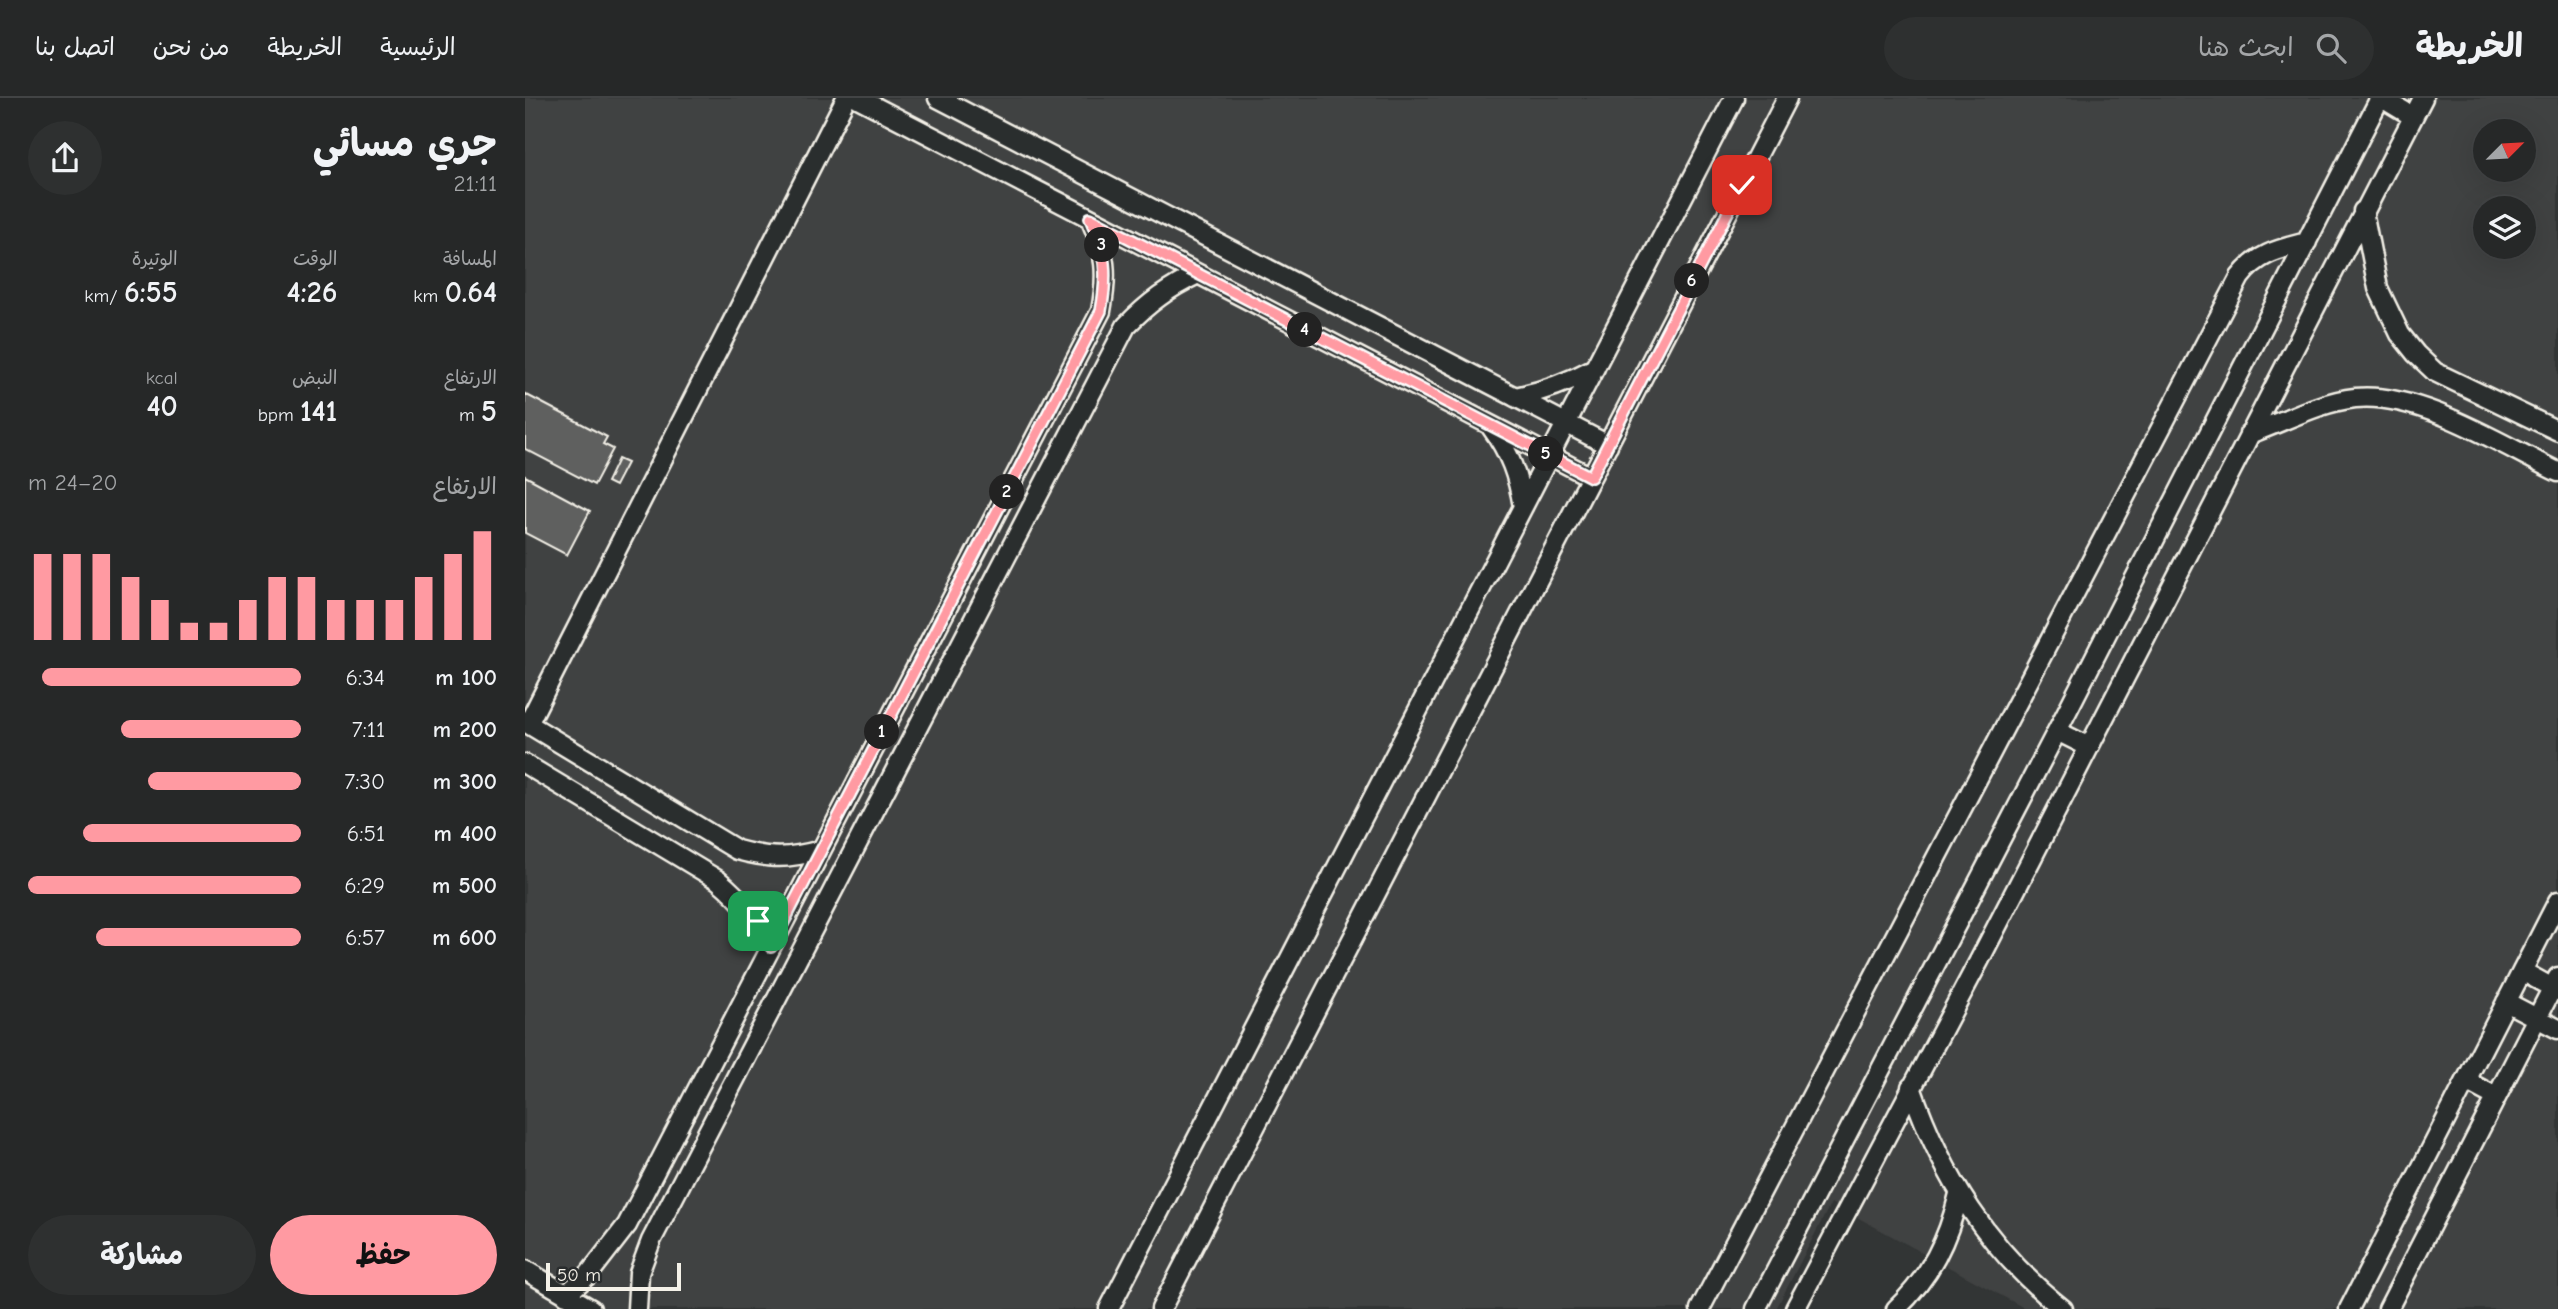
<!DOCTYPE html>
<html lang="ar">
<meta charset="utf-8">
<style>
body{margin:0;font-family:"Comic Neue","Playpen Sans Arabic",sans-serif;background:#2e3030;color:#f1f3f6;direction:rtl;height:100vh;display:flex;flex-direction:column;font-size:26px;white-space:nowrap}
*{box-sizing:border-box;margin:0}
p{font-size:23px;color:#a4a6a8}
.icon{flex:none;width:38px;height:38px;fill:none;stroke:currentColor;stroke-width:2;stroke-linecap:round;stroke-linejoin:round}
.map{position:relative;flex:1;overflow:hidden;direction:ltr}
.side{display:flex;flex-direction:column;background:#262828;width:525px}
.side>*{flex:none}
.needle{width:46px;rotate:66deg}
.tools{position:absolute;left:1948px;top:21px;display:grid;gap:14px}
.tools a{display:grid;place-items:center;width:63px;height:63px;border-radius:50%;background:#262828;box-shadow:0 7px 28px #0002,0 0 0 2px #424445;font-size:35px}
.scale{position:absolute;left:21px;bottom:18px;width:135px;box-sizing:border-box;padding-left:7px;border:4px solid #f4f1e8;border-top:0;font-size:19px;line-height:24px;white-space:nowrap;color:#f4f1e8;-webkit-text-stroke:5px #2a2d2e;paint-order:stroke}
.pin{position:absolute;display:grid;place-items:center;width:60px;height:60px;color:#fff;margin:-30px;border-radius:14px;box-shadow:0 4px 10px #0006}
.km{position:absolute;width:35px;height:35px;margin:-18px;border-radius:50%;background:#222;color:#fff;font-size:19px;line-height:35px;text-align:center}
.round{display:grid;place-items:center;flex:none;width:74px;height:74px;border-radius:37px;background:#2e3030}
.overview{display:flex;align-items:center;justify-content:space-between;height:119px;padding:0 28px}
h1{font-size:38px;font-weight:700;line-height:52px}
.figures{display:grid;grid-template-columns:repeat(3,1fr);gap:10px;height:119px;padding:7px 28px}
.figures div{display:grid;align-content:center}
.figures b{font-size:30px;font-weight:700}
.figures small{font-size:19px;font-weight:400}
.figures p{font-size:19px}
.chart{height:196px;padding:14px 28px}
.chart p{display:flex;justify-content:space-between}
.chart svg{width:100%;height:126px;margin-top:7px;stroke:#ff9aa2;stroke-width:6}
.primary-button{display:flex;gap:14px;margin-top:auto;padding:14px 28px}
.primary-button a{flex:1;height:80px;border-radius:42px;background:#ff9aa2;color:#111;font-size:28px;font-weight:700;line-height:80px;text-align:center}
.primary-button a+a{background:#2e3030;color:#f1f3f6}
ul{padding:0 28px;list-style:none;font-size:23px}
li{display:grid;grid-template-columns:112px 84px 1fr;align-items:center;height:52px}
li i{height:18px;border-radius:9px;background:#ff9aa2}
header{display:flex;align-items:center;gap:42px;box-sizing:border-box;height:98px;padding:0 35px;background:#262828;border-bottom:2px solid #424445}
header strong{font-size:33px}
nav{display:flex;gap:38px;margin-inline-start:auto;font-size:24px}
.search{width:490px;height:63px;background:#2e3030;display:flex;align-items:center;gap:18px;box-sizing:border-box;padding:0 24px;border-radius:38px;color:#a4a6a8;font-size:26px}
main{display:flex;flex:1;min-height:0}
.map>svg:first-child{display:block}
.built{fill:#404242;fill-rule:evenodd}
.building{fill:#5f605f;stroke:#f4f1e8;stroke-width:2}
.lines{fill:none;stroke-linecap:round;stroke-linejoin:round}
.minor-casing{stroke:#f4f1e8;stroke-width:23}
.minor{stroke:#2a2d2e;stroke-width:18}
.route-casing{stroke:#fff;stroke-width:14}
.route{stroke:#ff9aa2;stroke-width:9}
</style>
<header>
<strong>الخريطة</strong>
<div class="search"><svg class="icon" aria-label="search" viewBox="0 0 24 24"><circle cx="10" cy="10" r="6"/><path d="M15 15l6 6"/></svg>ابحث هنا</div>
<nav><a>الرئيسية</a><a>الخريطة</a><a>من نحن</a><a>اتصل بنا</a></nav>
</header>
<main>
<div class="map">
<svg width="2033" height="1211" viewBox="0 0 2033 1211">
<rect width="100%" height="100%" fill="#323535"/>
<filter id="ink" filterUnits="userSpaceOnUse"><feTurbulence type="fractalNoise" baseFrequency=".0143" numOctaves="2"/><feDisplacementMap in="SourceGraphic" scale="14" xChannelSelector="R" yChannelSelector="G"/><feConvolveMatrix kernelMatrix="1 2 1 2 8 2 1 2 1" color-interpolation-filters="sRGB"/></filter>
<g filter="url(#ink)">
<!-- built -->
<path class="built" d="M0 0H2033V1211H1501L1306 1105 1251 1211H0ZM1960 33H1998V72H1960ZM1960 110H1998V149H1960Z"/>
<!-- building -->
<path class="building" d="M0 296 82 339 78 346 88 351 69 387 0 351Z
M93 361 102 365 90 388 82 384Z
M0 378 65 413 42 457 0 435Z"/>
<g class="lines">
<defs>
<path id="minor" d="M333 0 1066 379
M413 0 1083 347
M1857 0 1887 18
M1838 113 1853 190 1875 236 1891 256 1910 274 2033 333
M990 299C1020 293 1044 284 1070 270
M966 329C985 355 993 378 998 409
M1724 336C1758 324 1794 304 1830 300 1893 293 1977 347 2033 374
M0 624 212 752C245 761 263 761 296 752
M3 626 321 0
M1532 633 1564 649
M0 666 193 782C217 802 232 821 246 849
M1997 873 2033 893
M1981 904 2033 931
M1941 983 1971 999
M1386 989C1417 1078 1464 1153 1538 1211
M0 1172 66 1211
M41 1197 64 1176 102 1127 576 213C583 175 581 156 565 120
M112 1211 114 1175 126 1143 601 228C623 205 644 190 673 176
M584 1211 1209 0
M636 1211 1262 0
M1175 1211 1715 179C1733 155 1755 151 1782 144
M1231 1211 1532 633 1855 0
M1270 1211 1454 863 1898 0
M1371 1211C1405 1179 1423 1142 1434 1096
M1824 1211 2033 803
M1863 1211 2033 879"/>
</defs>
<!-- minor casing -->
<use href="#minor" class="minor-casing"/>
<!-- minor -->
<use href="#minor" class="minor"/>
</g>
</g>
<g class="lines" filter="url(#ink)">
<defs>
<path id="route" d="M233 823 246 849 576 213C583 175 581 156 565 120L1066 379 1217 87"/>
</defs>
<!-- route casing -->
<use href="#route" class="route-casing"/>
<!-- route -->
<use href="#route" class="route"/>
</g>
</svg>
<div class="tools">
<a><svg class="needle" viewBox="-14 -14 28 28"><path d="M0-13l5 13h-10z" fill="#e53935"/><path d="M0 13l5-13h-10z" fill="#a4a6a8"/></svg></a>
<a><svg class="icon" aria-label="layers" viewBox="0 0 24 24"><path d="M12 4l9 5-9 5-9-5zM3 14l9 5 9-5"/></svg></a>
</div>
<div class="scale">50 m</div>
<div class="pin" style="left:233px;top:823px;background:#1e9e55"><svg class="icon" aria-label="arrive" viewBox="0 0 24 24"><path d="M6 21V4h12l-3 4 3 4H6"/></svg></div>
<div class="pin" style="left:1217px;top:87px;background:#d93025"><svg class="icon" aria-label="check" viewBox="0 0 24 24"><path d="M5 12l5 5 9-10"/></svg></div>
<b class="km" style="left:357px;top:634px">1</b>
<b class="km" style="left:482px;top:394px">2</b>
<b class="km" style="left:577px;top:147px">3</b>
<b class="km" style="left:780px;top:232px">4</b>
<b class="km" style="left:1021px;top:356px">5</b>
<b class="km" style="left:1167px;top:183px">6</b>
</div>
<section class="side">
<div class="overview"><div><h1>جري مسائي</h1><p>21:11</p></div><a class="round"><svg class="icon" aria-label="share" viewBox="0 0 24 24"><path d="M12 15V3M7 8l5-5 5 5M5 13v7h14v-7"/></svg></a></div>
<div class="figures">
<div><p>المسافة</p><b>0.64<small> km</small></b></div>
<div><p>الوقت</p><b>4:26</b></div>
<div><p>الوتيرة</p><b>6:55<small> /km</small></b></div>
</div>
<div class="figures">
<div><p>الارتفاع</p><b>5<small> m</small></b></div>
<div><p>النبض</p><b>141<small> bpm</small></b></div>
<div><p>kcal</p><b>40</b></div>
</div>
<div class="chart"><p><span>الارتفاع</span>20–24 m</p>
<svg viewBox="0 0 160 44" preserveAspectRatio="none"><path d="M5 44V14M15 44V14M25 44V14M35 44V22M45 44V30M55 44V38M65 44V38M75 44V30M85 44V22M95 44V22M105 44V30M115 44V30M125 44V30M135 44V22M145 44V14M155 44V6"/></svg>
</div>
<ul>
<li><b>100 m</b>6:34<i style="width:95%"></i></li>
<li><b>200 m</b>7:11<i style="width:66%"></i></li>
<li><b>300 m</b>7:30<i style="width:56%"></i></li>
<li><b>400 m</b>6:51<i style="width:80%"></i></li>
<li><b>500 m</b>6:29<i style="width:100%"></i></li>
<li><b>600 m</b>6:57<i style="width:75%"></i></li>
</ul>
<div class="primary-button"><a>حفظ</a><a>مشاركة</a></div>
</section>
</main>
